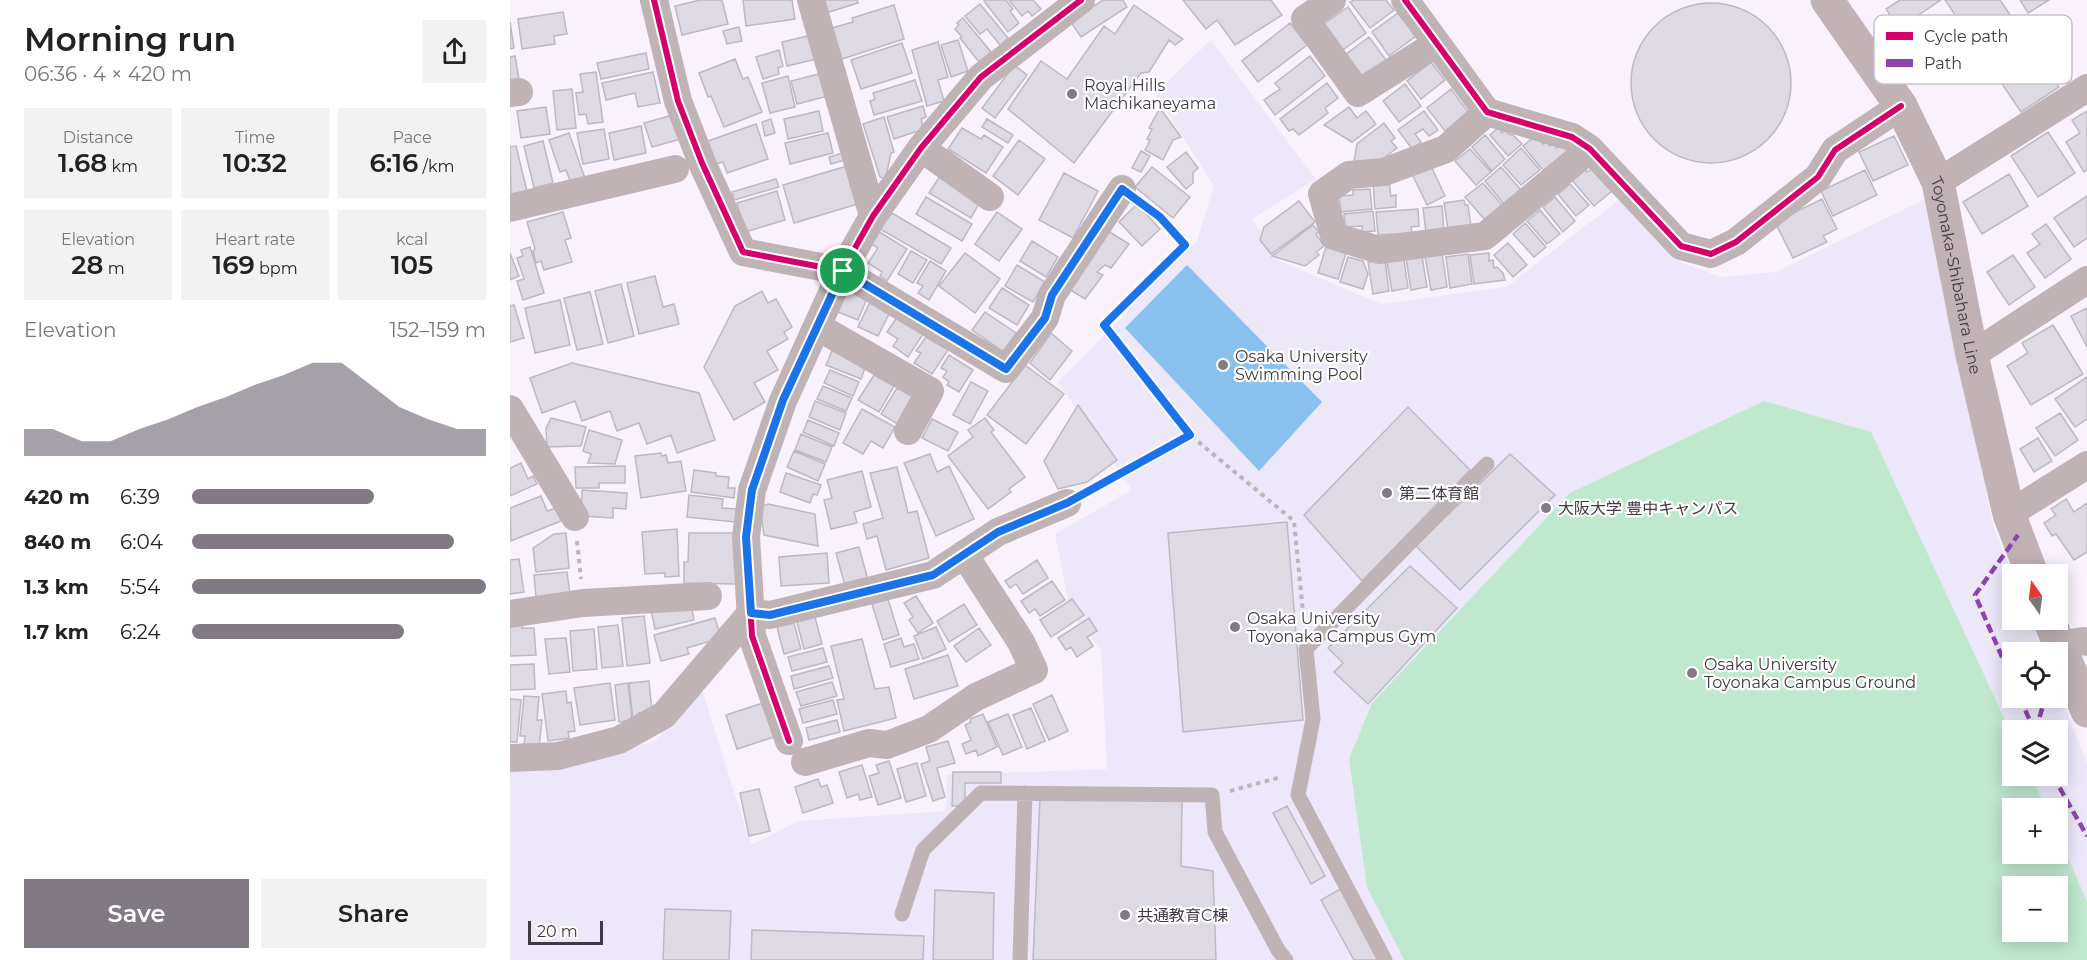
<!DOCTYPE html>
<meta charset="utf-8">
<style>
body{margin:0;font-family:Montserrat,"Noto Sans JP",sans-serif;background:#f2f2f2;color:#222;height:100vh;display:flex;flex-direction:column;font-size:22px;white-space:nowrap}
*{box-sizing:border-box;margin:0}
p{font-size:20px;color:#767676}
.icon{flex:none;width:33px;height:33px;fill:none;stroke:currentColor;stroke-width:2;stroke-linecap:round;stroke-linejoin:round}
.map{position:relative;flex:1;overflow:hidden}
.side{display:flex;flex-direction:column;background:#fff;width:510px}
.side>*{flex:none}
.needle{width:39px;rotate:346deg}
.tools{position:absolute;left:1492px;top:564px;display:grid;gap:12px}
.tools a{display:grid;place-items:center;width:66px;height:66px;border-radius:0px;background:#fff;box-shadow:0 3px 15px #0003;font-size:30px}
.scale{position:absolute;left:18px;bottom:15px;width:75px;box-sizing:border-box;padding-left:6px;border:3px solid #403843;border-top:0;font-size:16px;line-height:21px;white-space:nowrap;color:#403843;-webkit-text-stroke:4px #fff;paint-order:stroke}
.pin{position:absolute;display:grid;place-items:center;width:51px;height:51px;color:#fff;margin:-26px;border:3px solid #fff;border-radius:50%;box-shadow:0 2px 6px #0007}
.round{display:grid;place-items:center;flex:none;width:63px;height:63px;border-radius:0px;background:#f2f2f2}
.overview{display:flex;align-items:center;justify-content:space-between;height:102px;padding:0 24px}
h1{font-size:33px;font-weight:600;line-height:45px}
.stats{display:grid;grid-template-columns:repeat(3,1fr);gap:9px;height:102px;padding:6px 24px}
.stats div{display:grid;align-content:center;border-radius:0px;background:#f2f2f2;text-align:center}
.stats b{font-size:26px;font-weight:600}
.stats small{font-size:16px;font-weight:400}
.stats p{font-size:16px}
.chart{height:168px;padding:12px 24px}
.chart p{display:flex;justify-content:space-between}
.chart svg{width:100%;height:108px;margin-top:6px;fill:#817984;opacity:.7}
.primary-button{display:flex;gap:12px;margin-top:auto;padding:12px 24px}
.primary-button a{flex:1;height:69px;border-radius:0px;background:#817984;color:#fff;font-size:24px;font-weight:600;line-height:69px;text-align:center}
.primary-button a+a{background:#f2f2f2;color:#222}
ul{padding:0 24px;list-style:none;font-size:20px}
li{display:grid;grid-template-columns:96px 72px 1fr;align-items:center;height:45px}
li i{height:15px;border-radius:8px;background:#817984}
main{display:flex;flex:1;min-height:0}
.map>svg:first-child{display:block}
.education{fill:#ece8f9;fill-rule:evenodd}
.green{fill:#c0e8cf;fill-rule:evenodd}
.water{fill:#8ac0ed}
.building{fill:#dedae4;stroke:#bcb9c3;stroke-width:1.5}
.lines{fill:none;stroke-linecap:round;stroke-linejoin:round}
.path{stroke:#beb5b7;stroke-width:4;stroke-dasharray:4.5 4.5;stroke-linecap:butt}
.lane{stroke:#c0b3b5;stroke-width:15}
.street{stroke:#c0b3b5;stroke-width:28}
.secondary{stroke:#c0b2b5;stroke-width:33}
.quiet{stroke:#8e44ad;stroke-width:4.5;stroke-dasharray:9 4.5;stroke-linecap:butt}
.cycleway-casing{stroke:#fff;stroke-width:10}
.cycleway{stroke:#d6006c;stroke-width:6}
.route-casing{stroke:#fff;stroke-width:12}
.route{stroke:#1a73e8;stroke-width:8}
.poi-dot{fill:#817984;stroke:#fff;stroke-width:2}
.labels{text-anchor:middle;stroke-width:4.5;stroke-linejoin:round;paint-order:stroke}
.poi-label{font-size:16px;fill:#403843;stroke:#fff;text-anchor:start}
.street-label{font-size:16px;fill:#403843;stroke:#fff}
.key{fill:#fff;stroke:#c6c3c7;stroke-width:1.5}
.key-label{font-size:16px;fill:#403843}
</style>
<main>
<section class="side">
<div class="overview"><div><h1>Morning run</h1><p>06:36 · 4 × 420 m</p></div><a class="round"><svg class="icon" aria-label="share" viewBox="0 0 24 24"><path d="M12 15V3M7 8l5-5 5 5M5 13v7h14v-7"/></svg></a></div>
<div class="stats">
<div><p>Distance</p><b>1.68<small> km</small></b></div>
<div><p>Time</p><b>10:32</b></div>
<div><p>Pace</p><b>6:16<small> /km</small></b></div>
</div>
<div class="stats">
<div><p>Elevation</p><b>28<small> m</small></b></div>
<div><p>Heart rate</p><b>169<small> bpm</small></b></div>
<div><p>kcal</p><b>105</b></div>
</div>
<div class="chart"><p><span>Elevation</span>152–159 m</p>
<svg viewBox="0 0 160 44" preserveAspectRatio="none"><path d="M0 44V33L10 33L20 38L30 38L40 33L50 29L60 24L70 20L80 15L90 11L100 6L110 6L120 15L130 24L140 29L150 33L160 33V44z"/></svg>
</div>
<ul>
<li><b>420 m</b>6:39<i style="width:62%"></i></li>
<li><b>840 m</b>6:04<i style="width:89%"></i></li>
<li><b>1.3 km</b>5:54<i style="width:100%"></i></li>
<li><b>1.7 km</b>6:24<i style="width:72%"></i></li>
</ul>
<div class="primary-button"><a>Save</a><a>Share</a></div>
</section>
<div class="map">
<svg width="1577" height="960" viewBox="0 0 1577 960">
<rect width="100%" height="100%" fill="#f9f2fc"/>
<!-- education -->
<path class="education" d="M701 40 806 179 742 219 770 261 871 304 996 287 1109 200 1172 263 1211 277 1266 272 1415 199 1483 525 1503 576V620H1520L1533 652H1503V698H1548V690L1577 763V960H0V769L64 765 145 741 192 690 241 845 289 821 436 811 437 775 597 769 591 650 561 615 545 534 622 490 548 382 687 241 704 186 645 93ZM1503 730H1548V776H1503ZM1503 808H1548V854H1503ZM1503 886H1548V932H1503Z"/>
<!-- green -->
<path class="green" d="M1254 401 1361 432 1503 737V776H1521L1536 808H1503V854H1548V834L1577 902V960H894L857 887 839 759 862 703 1060 493ZM1503 886H1548V932H1503Z"/>
<!-- water -->
<path class="water" d="M677 265 812 402 749 471 615 328Z"/>
<!-- building -->
<path class="building" d="M190 0H212L218 24 172 35 165 6Z
M233 0H282L285 19 236 26Z
M312 0H347L348 3 316 13Z
M476 0H496L503 9 500 11 509 23 498 32 474 1Z
M499 0H523L531 9 522 16 518 11 512 16Z
M593 0H613L617 7 571 37 560 21Z
M673 0H761L772 15 725 45 707 20 696 29Z
M844 0H876L884 10 860 28 840 2Z
M1390 0H1431L1389 28 1376 9Z
M1435 0H1490L1549 87 1511 112Z
M1510 0H1539L1518 13Z
M1121 83a80 80 0 1 1 160 0a80 80 0 1 1-160 0Z
M470 4 498 38 490 45 477 29 470 34 455 16Z
M384 5 394 39 332 59 322 28 343 22 342 18Z
M624 5 673 39 665 45 659 40 639 72 631 73 564 163 498 109 531 61 557 79 594 26 605 34Z
M838 7 856 33 830 52 811 26Z
M53 12 57 34 44 36 45 44 12 49 8 19Z
M888 13 906 36 879 56 862 32Z
M453 18 481 52 469 62 450 38 452 37 445 29 449 25 447 23Z
M0 22 4 48 0 49Z
M780 23 797 45 748 82 732 61Z
M229 27 232 41 217 44 213 31Z
M306 34 311 58 277 66 272 42Z
M859 37 876 60 853 78 835 55Z
M448 40 458 71 441 77 431 45Z
M428 42 438 77 428 80 434 101 417 106 402 50Z
M392 43 402 73 351 89 341 60Z
M269 50 273 66 268 68 269 74 253 79 246 57Z
M136 53 139 69 91 79 87 63Z
M5 56 9 79 0 80V57Z
M800 56 815 76 765 115 754 100 770 89 765 83Z
M225 59 233 79 238 77 252 112 214 127 201 96 198 97 189 73Z
M921 62 935 80 911 99 897 81Z
M504 65 517 75 485 118 472 108Z
M86 72 93 122 78 124 76 114 69 115 66 93 73 92 70 74Z
M143 72 150 103 128 107 125 93 96 100 92 83Z
M313 73 318 96 287 104 281 81Z
M278 76 285 107 260 113 252 83Z
M405 80 412 101 364 115 360 101 365 99 363 93Z
M817 83 828 98 815 108 818 113 789 135 783 129 779 131 770 119Z
M895 84 911 106 889 122 873 101Z
M62 89 66 128 47 130 43 91Z
M941 89 958 112 935 131 917 108Z
M413 106 416 117 411 119 414 129 384 139 377 117Z
M36 107 40 134 11 138 7 111Z
M839 107 847 118 856 111 866 124 842 142 814 125Z
M649 110 653 112 671 137 663 140 653 160 635 150 640 140 637 139 642 129 639 128Z
M309 111 313 131 278 139 274 119Z
M914 111 928 130 919 136 913 129 905 134 911 142 902 149 888 130Z
M1577 111V170L1574 172 1556 142 1570 133 1562 120Z
M163 115 171 139 142 147 134 123Z
M374 117 384 152 381 153 376 176 378 180 370 177 353 124Z
M261 119 265 133 255 136 252 122Z
M477 119 503 135 498 143 472 127Z
M874 123 885 138 881 141 887 148 866 164 844 161 847 144Z
M246 124 258 159 217 173 213 162 206 164 198 141Z
M131 126 136 153 104 160 99 133Z
M452 128 471 139 474 135 493 147 476 173 438 149Z
M988 128 992 133 995 130 1000 135 1002 134 1012 144 998 156 980 135Z
M94 129 99 159 73 164 67 133Z
M1538 132 1565 173 1528 197 1501 156Z
M59 133 75 178 61 183 56 170 50 172 39 140Z
M318 133 323 153 280 164 275 143Z
M975 135 995 159 982 171 962 147Z
M1026 135 1033 144 1036 141 1040 146 1043 144 1047 148 1053 144 1062 154 1037 175 1013 146Z
M1384 136 1398 165 1363 181 1349 152Z
M509 140 535 159 508 195 483 176Z
M33 141 43 183 24 188 14 146Z
M6 146 17 191 1 195 0 147Z
M1011 148 1030 170 1011 185 993 165Z
M960 149 981 172 966 185 945 161Z
M631 151 640 156 631 172 622 168Z
M336 152 338 159 321 164 319 157Z
M676 152 688 168 683 173V183L676 189 657 167Z
M337 166 348 204 284 223 273 185Z
M921 166 935 196 917 205 902 174Z
M642 167 680 197 663 218 625 187Z
M991 167 1011 190 994 204 975 181Z
M1074 168 1077 172 1083 168 1102 191 1084 206 1061 179Z
M1355 170 1367 195 1323 216 1311 191Z
M554 173 588 191 563 238 529 220Z
M1499 174 1518 206 1472 234 1453 202Z
M430 176 471 200 461 218 419 193Z
M266 179 269 187 224 200 222 192Z
M879 182 881 196 886 195V207L865 209 863 183Z
M973 183 992 205 975 220 955 197Z
M1060 184 1079 205 1066 216 1048 194Z
M860 189 862 209 831 212 829 196 843 195V190Z
M267 191 275 220 235 232 227 203Z
M1577 196V238L1564 247 1544 218Z
M416 197 462 224 452 241 406 214Z
M1045 197 1065 221 1053 232 1033 207Z
M1312 199 1327 229 1313 236 1317 242 1283 258 1265 222Z
M954 200 955 205H958L961 227 938 230 934 203Z
M789 201 805 222 761 254 750 240 754 227Z
M627 204 650 229 632 246 609 222Z
M932 206 934 231 916 233 913 208Z
M908 209 909 226 901 227 902 233 868 235 866 212Z
M1030 210 1050 234 1037 244 1017 221Z
M863 211 865 231 852 232V226L835 227 834 214Z
M53 212 61 238 55 240 62 262 34 270 31 261 26 263 23 251 25 249 17 222Z
M487 212 512 229 489 261 465 244Z
M382 213 441 248 431 264 370 229Z
M1015 223 1036 247 1024 257 1003 234Z
M1536 224 1561 259 1535 278 1517 253 1530 244 1522 234Z
M803 225 809 232 806 234 814 246 806 252 809 255 795 266 762 256Z
M368 231 397 249 377 281 370 276 372 272 358 263 368 248 360 243Z
M598 231 619 244 601 268 595 265 587 272 593 275 575 299 559 289Z
M522 241 548 257 536 277 510 261Z
M998 243 1017 265 1003 277 984 255Z
M20 247 34 293 13 300 7 281 14 279 7 258 13 256 11 250Z
M816 247 836 253 828 279 808 273Z
M401 251 417 260 403 283 388 274Z
M0 253 9 276 0 280Z
M455 253 490 279 465 313 429 286Z
M932 253 937 287 921 290 915 256Z
M979 253V261L983 260 984 268 987 267 993 273 995 280 964 284 960 255Z
M958 254 962 284 940 288 936 257Z
M1503 255 1525 287 1499 305 1477 272Z
M912 256 917 287 901 290 896 258Z
M838 257 853 261 858 274 853 289 830 282Z
M875 260 879 291 863 294 858 262Z
M894 260 898 288 882 291 877 262Z
M420 261 436 271 419 300 408 293 413 286 407 283Z
M507 265 535 282 523 302 495 286Z
M145 276 153 307 164 304 169 324 129 334 117 283Z
M111 284 124 336 98 343 85 291Z
M338 288 358 296 348 320 328 312Z
M492 288 519 305 507 325 479 308Z
M252 291 258 303 266 299 282 327 274 332 278 339 257 351 268 370 244 383 255 402 224 420 194 367 225 306Z
M80 292 93 344 67 350 54 298Z
M50 300 60 345 25 353 15 308Z
M361 300 381 310 368 336 348 327Z
M4 305 14 338 0 342V306Z
M1577 308V347L1561 316Z
M475 312 506 333 494 352 462 330Z
M387 317 413 334 398 357 383 346 388 339 377 332Z
M1543 325 1573 374 1521 405 1497 366 1518 353 1512 343Z
M541 333 562 351 540 380 520 363Z
M416 337 438 350 422 374 404 363 411 353 406 351Z
M322 351 357 362 351 379 316 365Z
M439 355 463 370 449 392 437 385 439 382 433 377 437 371 431 368Z
M62 363 189 393 205 440 167 453 161 435 137 444 129 423 107 431 100 411 72 421 65 401 32 413 20 378Z
M515 365 554 394 516 444 477 415Z
M320 370 349 382 343 396 314 383Z
M364 375 384 386 369 412 348 400Z
M1577 377V419L1565 427 1545 399Z
M461 382 478 391 460 424 443 415Z
M313 386 342 398 336 411 307 399Z
M387 388 405 398 389 425 371 414Z
M305 401 336 413 330 430 299 417Z
M568 405 607 460 577 482 548 489 534 461Z
M898 407 960 470 852 581 794 515Z
M352 409 385 427 373 448 361 441 353 454 333 443Z
M1550 413 1568 440 1545 456 1526 428Z
M41 418 76 427 71 446 37 447 36 429Z
M475 418 484 430 481 432 515 477 499 489 501 492 478 509 438 456 463 437 458 430Z
M422 419 448 432 438 451 412 438Z
M298 420 329 433 324 446 293 432Z
M79 430 112 440 105 464 78 463 81 454 73 451Z
M291 434 322 447 316 462 285 450Z
M1528 438 1542 461 1524 472 1510 449Z
M284 451 315 464 308 481 277 467Z
M151 453 152 456 156 455 158 463 171 461 176 491 131 498 125 456Z
M420 454 427 472 439 466 464 519 426 536 394 463Z
M1000 454 1045 495 950 590 906 546Z
M11 463 18 479 23 476 27 484 0 496V468Z
M115 466V483H89V488H66L65 467Z
M387 467 398 513 407 511 419 558 376 570 367 536 357 539 353 524 373 518 360 473Z
M184 470 206 473V476L219 477 218 488H225L224 498 181 492Z
M352 471 361 507 344 512 347 523 321 529 314 500 322 498 317 480Z
M276 473 311 485 307 495 303 494 300 503 270 492Z
M72 490 117 493 116 509 103 508V518L71 516Z
M179 495 213 499 212 508 227 509 225 522 177 517Z
M31 496 37 511 46 508 51 521 1 541 0 508Z
M1556 499 1564 512 1577 503V552L1564 560 1546 534 1542 536 1534 523 1546 515 1541 509Z
M258 504 305 514 308 546 254 535 250 507Z
M777 522 793 720 673 732 658 533Z
M167 529 169 576 155 577V573L135 574 132 532Z
M56 533 59 568 26 572 23 548 44 534Z
M179 533H229L226 584 174 583V562H178Z
M349 547 358 580 335 586 326 553Z
M317 553 319 583 271 586 269 557Z
M9 559 14 592 0 594V560Z
M527 560 538 578 513 594 506 584 500 588 495 581Z
M900 566 947 608 858 704 824 672 833 663 818 648Z
M57 572 60 594 26 597 24 575Z
M542 581 555 600 530 616 525 609 519 613 511 601Z
M406 596 423 623 408 633 399 620 403 617 394 603Z
M378 599 389 635 373 640 362 604Z
M562 599 574 615 541 637 530 620Z
M454 604 467 625 439 642 427 621Z
M181 606 184 620 145 629 141 610Z
M134 616 140 663 117 666 112 618Z
M305 617 312 644 294 649 287 622Z
M205 618 211 638 177 648 179 654 151 661 144 635Z
M579 618 587 631 577 637 583 646 567 657 561 647 556 650 548 638Z
M284 623 291 649 274 654 267 627Z
M12 624V628H24L26 655 0 656V625Z
M108 625 113 666 92 668 88 627Z
M426 627 436 649 413 659 404 636Z
M469 628 481 645 456 662 444 646Z
M84 629 87 669 63 671 60 631Z
M56 638 60 672 39 674 35 639Z
M391 638 394 647 404 644 409 659 381 667 374 644Z
M352 639 365 689 379 687 386 718 334 731 327 700 334 699 321 646Z
M313 648 317 662 282 671 278 657Z
M438 655 448 686 404 699 395 669Z
M24 664 25 689 0 690V665Z
M319 666 323 678 284 689 281 676Z
M139 681 142 711 129 713V719L123 720 119 683Z
M322 682 327 696 291 706 286 692Z
M100 683 105 720 70 725 64 688Z
M118 683 122 720 109 722 105 685Z
M56 691 57 703 61 702 65 731 58 732 59 738 38 741 32 694Z
M542 695 558 731 539 740 523 704Z
M14 696 29 697 27 720H32L29 747 14 745 15 736H10Z
M0 699 11 700 7 742H0Z
M323 700 327 714 293 723 289 709Z
M259 701 270 735 227 749 216 715Z
M521 708 535 741 517 749 503 715Z
M473 714 487 747 468 756 466 750 456 754 452 744 461 740 455 725 461 722 460 719Z
M498 714 512 747 493 755 478 722Z
M327 720 330 732 299 740 296 728Z
M438 741 445 763 427 768 435 797 423 801 411 764 420 761 416 747Z
M379 761 391 798 368 805 359 776 369 773 366 765Z
M407 763 416 796 396 802 387 769Z
M352 765 362 797 350 800 348 794 337 798 329 772Z
M443 772H491V783H455V806H442Z
M308 779 311 787 317 785 323 803 293 813 285 787Z
M249 789 260 831 239 836 230 793Z
M530 797 672 799 671 866 703 871 706 960H523Z
M777 806 815 876 801 884 763 813Z
M832 888 871 960H844L811 900Z
M425 890 484 893 483 960H423Z
M155 909 221 911 219 960H153Z
M242 930 414 936 413 960H241Z"/>
<g class="lines">
<!-- path -->
<path class="path" d="M632 204 650 217 675 245 594 325 680 435 784 521 794 623
M578 491 680 435
M67 541 71 579
M720 791 771 777"/>
<!-- lane -->
<path class="lane" d="M392 914 413 850 471 793 702 795 705 832 768 950 776 960
M510 960 515 793
M875 960 788 795 803 719 796 649 977 464"/>
<!-- street -->
<path class="street" d="M144 0 168 101 192 163 233 252 332 271 496 369 535 318 542 295 612 189
M301 0 363 216
M822 0 795 19 848 93 926 44
M895 0 977 112 1062 137 1080 149 1171 246 1201 254 1226 242 1308 177 1325 150 1391 106
M0 93 9 92
M977 112 936 149 874 172 839 175 812 194 824 236 869 250 975 236 1080 149
M411 148 480 197
M1428 182 1577 88
M0 208 165 169
M308 327 420 391 398 431
M1462 355 1577 280
M0 409 65 517
M1499 514 1577 465
M241 613 260 615 423 575 488 532 557 503
M0 614 73 603 198 596
M1549 645 1573 641 1577 642
M279 741 242 636 236 537 242 490 273 401 332 271 363 216 411 148 471 77 571 0
M0 758 48 756 109 740 154 715 241 613
M295 762 359 743 377 745 419 729 466 697 524 670 511 642 454 554"/>
<!-- secondary -->
<g class="secondary">
<path id="s1" d="M1317 0 1391 106 1428 182 1462 355 1499 514 1522 574"/>
<path d="M1539 620 1577 711"/>
</g>
<!-- quiet -->
<path class="quiet" d="M1547 652 1549 645
M1503 682 1465 595 1508 535
M1510 698 1524 730
M1526 730 1535 698
M1543 776 1577 836"/>
<defs>
<path id="cycleway" d="M144 0 168 101 192 163 233 252 332 271 496 369 535 318 542 295 612 189
M895 0 977 112 1062 137 1080 149 1171 246 1201 254 1226 242 1308 177 1325 150 1391 106
M279 741 242 636 236 537 242 490 273 401 332 271 363 216 411 148 471 77 571 0"/>
</defs>
<!-- cycleway casing -->
<use href="#cycleway" class="cycleway-casing"/>
<!-- cycleway -->
<use href="#cycleway" class="cycleway"/>
</g>
<g class="lines">
<defs>
<path id="route" d="M612 189 650 217 675 245 594 325 680 435 557 503 488 532 423 575 260 615 241 613 236 537 242 490 273 400 333 271 496 369 535 318 542 295Z"/>
</defs>
<!-- route casing -->
<use href="#route" class="route-casing"/>
<!-- route -->
<use href="#route" class="route"/>
</g>
<!-- markers -->
<g class="poi-dot">
<circle cx="562" cy="94" r="6"/>
<circle cx="713" cy="365" r="6"/>
<circle cx="877" cy="493" r="6"/>
<circle cx="1036" cy="508" r="6"/>
<circle cx="725" cy="627" r="6"/>
<circle cx="1182" cy="673" r="6"/>
<circle cx="615" cy="915" r="6"/>
</g>
<g class="labels">
<!-- poi labels -->
<g class="poi-label">
<text x="574" y="91">Royal Hills<tspan x="574" dy="18">Machikaneyama</tspan></text>
<text x="725" y="362">Osaka University<tspan x="725" dy="18">Swimming Pool</tspan></text>
<text x="889" y="499">第二体育館</text>
<text x="1048" y="514">大阪大学 豊中キャンパス</text>
<text x="737" y="624">Osaka University<tspan x="737" dy="18">Toyonaka Campus Gym</tspan></text>
<text x="1194" y="670">Osaka University<tspan x="1194" dy="18">Toyonaka Campus Ground</tspan></text>
<text x="627" y="921">共通教育C棟</text>
</g>
<!-- street labels -->
<g class="street-label">
<text dy="6" stroke="none"><textPath href="#s1" startOffset="309">Toyonaka-Shibahara Line</textPath></text>
</g>
</g>
<!-- legend -->
<rect x="1364" y="15" width="198" height="69" rx="9" class="key"/>
<rect x="1376" y="32" width="27" height="8" fill="#d6006c"/>
<rect x="1376" y="59" width="27" height="8" fill="#8e44ad"/>
<g class="key-label">
<text x="1414" y="42">Cycle path</text>
<text x="1414" y="69">Path</text>
</g>
</svg>
<div class="tools">
<a><svg class="needle" viewBox="-14 -14 28 28"><path d="M0-13l5 13h-10z" fill="#e53935"/><path d="M0 13l5-13h-10z" fill="#767676"/></svg></a>
<a><svg class="icon" aria-label="locate" viewBox="0 0 24 24"><circle cx="12" cy="12" r="6"/><path d="M12 2v4M12 18v4M2 12h4M18 12h4"/></svg></a>
<a><svg class="icon" aria-label="layers" viewBox="0 0 24 24"><path d="M12 4l9 5-9 5-9-5zM3 14l9 5 9-5"/></svg></a>
<a>+</a>
<a>−</a>
</div>
<div class="scale">20 m</div>
<div class="pin" style="left:333px;top:271px;background:#1e9e55"><svg class="icon" aria-label="arrive" viewBox="0 0 24 24"><path d="M6 21V4h12l-3 4 3 4H6"/></svg></div>
</div>
</main>
